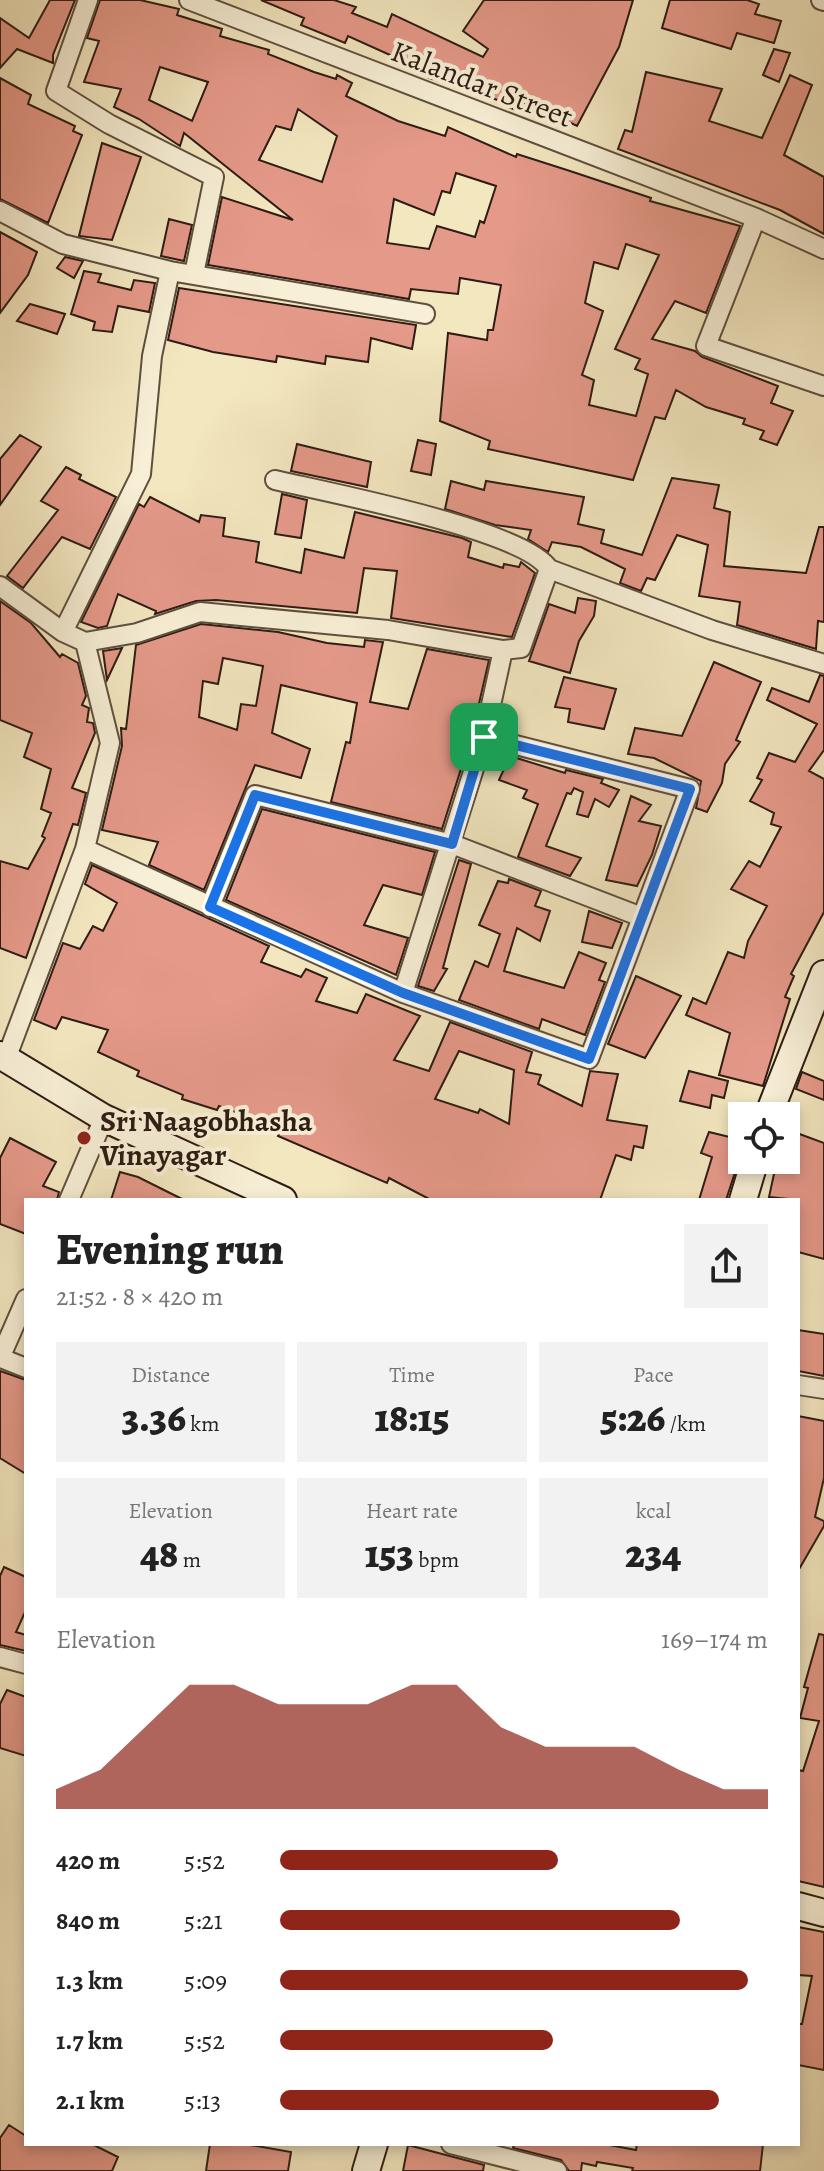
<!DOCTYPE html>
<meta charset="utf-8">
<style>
body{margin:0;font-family:Alegreya,serif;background:#f2f2f2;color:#222;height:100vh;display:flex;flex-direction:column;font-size:30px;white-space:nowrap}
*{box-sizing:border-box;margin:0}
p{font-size:26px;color:#767676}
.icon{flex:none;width:44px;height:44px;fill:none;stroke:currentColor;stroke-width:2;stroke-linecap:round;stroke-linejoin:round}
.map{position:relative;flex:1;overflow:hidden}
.side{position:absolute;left:24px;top:1198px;width:776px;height:948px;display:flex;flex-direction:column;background:#fff;border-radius:0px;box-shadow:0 4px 12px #0003}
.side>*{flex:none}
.fabs{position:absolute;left:728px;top:1102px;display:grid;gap:16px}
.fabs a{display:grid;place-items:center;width:72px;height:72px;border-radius:0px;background:#fff;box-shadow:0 4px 12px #0003;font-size:40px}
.pin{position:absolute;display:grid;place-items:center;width:68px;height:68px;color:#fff;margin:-34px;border-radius:16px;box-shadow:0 4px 12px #0006}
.round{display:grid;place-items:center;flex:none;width:84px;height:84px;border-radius:0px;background:#f2f2f2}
.summary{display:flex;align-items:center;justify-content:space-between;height:136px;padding:0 32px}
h1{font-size:44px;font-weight:800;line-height:60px}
.figures{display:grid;grid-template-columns:repeat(3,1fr);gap:12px;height:136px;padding:8px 32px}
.figures div{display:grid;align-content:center;border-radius:0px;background:#f2f2f2;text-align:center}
.figures b{font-size:40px;font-weight:800}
.figures small{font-size:22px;font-weight:400}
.figures p{font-size:22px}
.chart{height:224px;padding:16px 32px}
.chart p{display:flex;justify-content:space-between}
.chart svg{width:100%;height:144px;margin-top:8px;fill:#8f2418;opacity:.7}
ul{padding:0 32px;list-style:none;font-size:26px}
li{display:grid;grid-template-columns:128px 96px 1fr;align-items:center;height:60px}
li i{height:20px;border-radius:10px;background:#8f2418}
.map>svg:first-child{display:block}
.building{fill:#e59989;stroke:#2e1c14;stroke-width:2;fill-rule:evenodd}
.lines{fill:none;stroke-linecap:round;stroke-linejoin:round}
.street-casing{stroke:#5f4f3f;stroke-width:22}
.secondary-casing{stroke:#2e1c14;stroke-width:30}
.street{stroke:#f7efd6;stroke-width:18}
.secondary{stroke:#f7efd6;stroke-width:26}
.route-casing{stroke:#fff;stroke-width:16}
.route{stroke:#1a73e8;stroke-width:10}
.poi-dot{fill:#8f2418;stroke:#f7efd6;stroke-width:3}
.labels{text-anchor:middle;stroke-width:8;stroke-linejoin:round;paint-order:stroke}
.street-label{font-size:30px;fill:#2e1c14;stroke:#f7efd6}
.poi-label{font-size:30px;font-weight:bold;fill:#2e1c14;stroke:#f7efd6;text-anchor:start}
</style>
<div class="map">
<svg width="824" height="2171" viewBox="0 0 824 2171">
<rect width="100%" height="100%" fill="#f3e7c0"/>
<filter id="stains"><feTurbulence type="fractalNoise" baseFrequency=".0025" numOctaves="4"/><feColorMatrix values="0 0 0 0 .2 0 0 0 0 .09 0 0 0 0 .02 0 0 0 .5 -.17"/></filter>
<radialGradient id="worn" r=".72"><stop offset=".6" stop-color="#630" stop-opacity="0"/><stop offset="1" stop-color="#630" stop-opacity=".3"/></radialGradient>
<!-- building -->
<path class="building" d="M50 0H75L53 55V63L17 49 0 68V18L29 38Z
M100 0H140L179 9 177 15 222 29 220 36 269 50 268 54 314 72 336 79 337 75 352 83 346 96 398 121 445 136 448 127 516 157 517 154 570 171 651 198 650 201 740 226 706 313 675 301 652 339 695 351 702 357 778 386 771 403 793 411 777 445 760 439 764 431 743 424 745 419 706 407 676 390 665 419 655 417 633 480 488 449 490 441 440 421 448 333 487 340 488 330H493L501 285 460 278 458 294 411 289 409 299 208 265 222 197 293 220 184 133 180 146 139 119 114 107 121 89 84 82 99 41 87 38ZM160 67 208 82 192 121 149 100ZM298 109 337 136 322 182 259 160 276 126 291 130ZM456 173 496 186 484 223 480 221 475 237 437 226 429 249 387 243 394 199 434 215 442 191 450 193ZM626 244 659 255 615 349 640 359 635 369 648 374 636 416 589 405 594 380 582 375 603 311 585 303 594 262 618 269Z
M261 0H334L356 7 352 13 387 27 392 14 483 57 488 49 463 31 484 0H633L619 47 577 126 526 101 521 112 506 106 507 103 429 78 431 75 410 64 348 36 345 43 301 25 304 18Z
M670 0H747L759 4 755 14 781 21 774 43 737 33 731 49 662 28Z
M774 49 790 53 779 82 763 75Z
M646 72 722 89 709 121 762 138 790 75 812 85 784 155 824 177V234L780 210 618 149 625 130 632 132Z
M0 78 31 95 28 104 75 126 73 131 82 135 48 223 0 199Z
M102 143 141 157 112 240 79 236Z
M169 219 192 225 184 261 161 256Z
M0 232 37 252 28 275 0 313Z
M65 257 83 261 74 278 57 268Z
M84 271 101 274 98 282 131 290 134 280 155 283 149 312 118 306 112 332 93 330 95 322 71 314Z
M179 288 416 325 412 349 371 338 368 362 326 356 325 364 277 356 276 362 213 352 168 340Z
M30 304 65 314 57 334 17 321Z
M20 435 41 447 0 505V459Z
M418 440 436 444 431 475 411 471Z
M297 444 371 462 367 487 291 471Z
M66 467 81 475 79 479 116 497 90 549 62 537 23 588 7 576 58 510 41 501Z
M672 478 719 485 714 508 730 512 724 566 806 573 819 527H824V622L818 621 816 649 737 625 740 602 699 596 708 545 677 535 655 580 647 578 641 591 620 583 625 569 581 547 552 542 548 552 528 539 531 530 495 525 445 509 451 481 484 490 486 481 584 497 578 524 604 530 601 543 642 555Z
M282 494 307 500 301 538 275 534Z
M150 497 199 522 201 515 225 518 223 536 259 542 256 562 301 573 305 549 344 558 355 512 462 538 471 542 468 557 503 568 504 564 519 567 521 562 535 573 512 637 391 618 397 571 364 568 357 613 216 600 196 601 155 614 156 611 118 594 107 626 98 628 81 622 139 504 144 507Z
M578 598 596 601 594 616 579 641 570 673 529 661 549 604 575 613Z
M0 601 31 623 60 657 62 654 78 663 86 696 82 705 89 708 87 722 93 723 95 733 72 788 86 793 78 825 73 824 26 958 0 948V861L28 869 45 838 42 836 51 813 41 809 51 769 24 757 32 733 0 720Z
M201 624 278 632 327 643 364 647 365 640 383 642 370 702 408 709 427 649 489 660 472 734 442 829 331 802 346 742 350 743 357 703 281 685 272 733 310 749 301 778 255 765 204 890 149 865 158 842 102 830 122 746 121 728 126 729 136 645ZM223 658 263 666 256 706 241 704 237 730 199 717 203 681 218 684Z
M122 648 107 680 103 651Z
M714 662 761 682 736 740 740 742 725 764 722 783 707 812 696 808 701 781 654 758 628 754 635 728 682 736Z
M820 675 824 676V750L809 771 824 779V912L791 974 794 976 785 997 790 999 763 1086 719 1075 730 1033 686 1015 693 998 706 1004 728 952 744 958 748 941 767 906 731 889 749 861 760 867 781 827 771 824 774 813 750 801 762 780 757 778 769 753 795 762 817 724 767 700 772 688 809 702Z
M564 677 616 689 604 729 568 722 570 709 555 707Z
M510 756 565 773 566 770 603 779 601 783 619 790 609 807 595 799 588 817 577 814 583 792 574 788 571 794 567 793 546 846 581 858 570 876 518 857 538 804 523 798 527 790 499 780Z
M631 796 651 805 639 821 661 826 652 855 637 886 606 880Z
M262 809 435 852 422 895 383 885 364 925 408 938 396 975 226 900Z
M459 860 471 864 443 968 447 969 434 991 418 986Z
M92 865 269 946 261 962 301 977 306 969 327 978 316 1001 357 1013 366 994 420 1016 394 1060 429 1071 450 1022 532 1052 526 1072 541 1075 538 1084 582 1106 590 1071 618 1074 607 1120 647 1126 643 1148 634 1146 631 1160 616 1155 600 1200H431L389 1178 387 1183 278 1136 280 1132 244 1115 219 1106 217 1110 182 1099 183 1095 137 1076 139 1071 98 1052 108 1030 62 1017 56 1029 34 1020 63 943 80 949 93 926 103 931 117 903 85 884ZM459 1051 514 1070 509 1124 480 1109 478 1113 435 1099Z
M509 879 541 891 535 906 550 911 540 941 517 928 504 971 564 988 579 952 606 963 599 980 605 982 585 1035 542 1019 539 1029 459 1000 475 961 488 967 500 934 479 925 498 881 508 883Z
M589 911 622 923 612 948 582 942Z
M636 976 681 996 645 1058 608 1044Z
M689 1071 728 1081 724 1098 712 1095 710 1108 680 1101Z
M802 1072 824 1081V1100L796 1089Z
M786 1129 824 1143V1259L798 1252V1200L769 1197 777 1160H786Z
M709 1132 742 1140V1151L726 1200H699L712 1157 701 1153Z
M10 1138 56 1162 43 1186 59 1192 57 1200H26V1234L0 1224V1158Z
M120 1172 138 1177 184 1200H111Z
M798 1330 824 1334V1376L798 1371Z
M0 1371 26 1380V1474L0 1458Z
M798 1416 824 1421V1478L815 1517 824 1521V1526L798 1571Z
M4 1567 26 1577V1610L16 1632 26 1635V1651L0 1645V1576Z
M819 1634 824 1635V1887L798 1881V1770L803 1771 819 1721 800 1718 808 1688 804 1687Z
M7 1690 26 1697V1756L0 1748V1704Z
M798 1927 824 1932V2070L798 2065V2024H802L812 1976 798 1975Z
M9 2125 26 2136V2144H92L118 2157 112 2171H0V2138Z
M210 2144H245L291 2152 288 2171H206Z
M514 2144H604L636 2150 637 2144H763L760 2171H632L633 2168 597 2162 596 2166 582 2163 581 2171H569L561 2160 513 2148Z
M408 2145 484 2165 483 2171H403Z"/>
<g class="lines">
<defs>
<path id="street" d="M88 0 56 91 109 124 214 177 194 274
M189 0 756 218 824 249
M821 0 824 1
M0 211 63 244 170 271 425 314
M756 218 706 346 824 386
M275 480C326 492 525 530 549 569
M0 586 63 632 85 642 137 633 200 612 388 630 503 650
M63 632 141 474 152 356 170 271
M85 849 403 993 589 1059 690 789 484 737 503 650 521 648 549 569 712 630 824 664
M210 907 255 795 452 844 639 916
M403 993 484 737
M6 1059 85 849 110 743 85 642
M69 1200 104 1118
M0 1358 26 1299
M1 1358 26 1368
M798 1385 824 1389
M0 1657 26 1664
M451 2144 557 2171"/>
<path id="secondary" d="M0 1055 104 1118 283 1200
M768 1116 824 974
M743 1200 755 1160
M798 1906 824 1913
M366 2171 374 2144"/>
</defs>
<!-- street casing -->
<use href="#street" class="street-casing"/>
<!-- secondary casing -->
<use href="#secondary" class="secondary-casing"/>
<!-- street -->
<use href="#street" class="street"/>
<!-- secondary -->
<use href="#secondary" class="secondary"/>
</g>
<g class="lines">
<defs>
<path id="route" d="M484 737 690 789 589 1059 403 993 210 907 255 795 452 844Z"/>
</defs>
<!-- route casing -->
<use href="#route" class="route-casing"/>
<!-- route -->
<use href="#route" class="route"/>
</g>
<!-- markers -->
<circle class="poi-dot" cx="84" cy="1138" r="8"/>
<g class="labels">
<!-- street labels -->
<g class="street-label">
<text transform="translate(482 84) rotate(21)" y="10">Kalandar Street</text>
</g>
<!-- poi labels -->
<g class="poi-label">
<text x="100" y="1131">Sri Naagobhasha<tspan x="100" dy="34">Vinayagar</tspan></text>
</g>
</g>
<rect width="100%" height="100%" filter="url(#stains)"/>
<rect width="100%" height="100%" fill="url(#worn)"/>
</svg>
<div class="fabs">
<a><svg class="icon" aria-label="locate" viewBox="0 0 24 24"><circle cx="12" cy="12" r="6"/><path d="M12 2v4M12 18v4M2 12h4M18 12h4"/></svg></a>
</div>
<div class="pin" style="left:484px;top:737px;background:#1e9e55"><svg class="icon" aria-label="arrive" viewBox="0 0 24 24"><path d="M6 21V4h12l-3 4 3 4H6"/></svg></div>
<section class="side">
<div class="summary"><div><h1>Evening run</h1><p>21:52 · 8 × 420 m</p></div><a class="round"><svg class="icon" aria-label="share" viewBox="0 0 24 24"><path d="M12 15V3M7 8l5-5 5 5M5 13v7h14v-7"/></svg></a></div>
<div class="figures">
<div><p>Distance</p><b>3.36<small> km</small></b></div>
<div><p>Time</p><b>18:15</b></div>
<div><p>Pace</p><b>5:26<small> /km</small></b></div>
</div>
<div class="figures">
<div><p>Elevation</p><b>48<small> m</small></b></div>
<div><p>Heart rate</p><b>153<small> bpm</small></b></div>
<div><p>kcal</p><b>234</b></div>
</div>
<div class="chart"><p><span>Elevation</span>169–174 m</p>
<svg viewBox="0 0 160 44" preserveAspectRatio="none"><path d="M0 44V38L10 32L20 19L30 6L40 6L50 12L60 12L70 12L80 6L90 6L100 19L110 25L120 25L130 25L140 32L150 38L160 38V44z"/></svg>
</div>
<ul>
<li><b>420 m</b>5:52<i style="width:57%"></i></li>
<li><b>840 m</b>5:21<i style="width:82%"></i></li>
<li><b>1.3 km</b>5:09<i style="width:96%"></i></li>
<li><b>1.7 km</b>5:52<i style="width:56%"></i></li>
<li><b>2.1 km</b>5:13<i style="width:90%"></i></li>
</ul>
</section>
</div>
